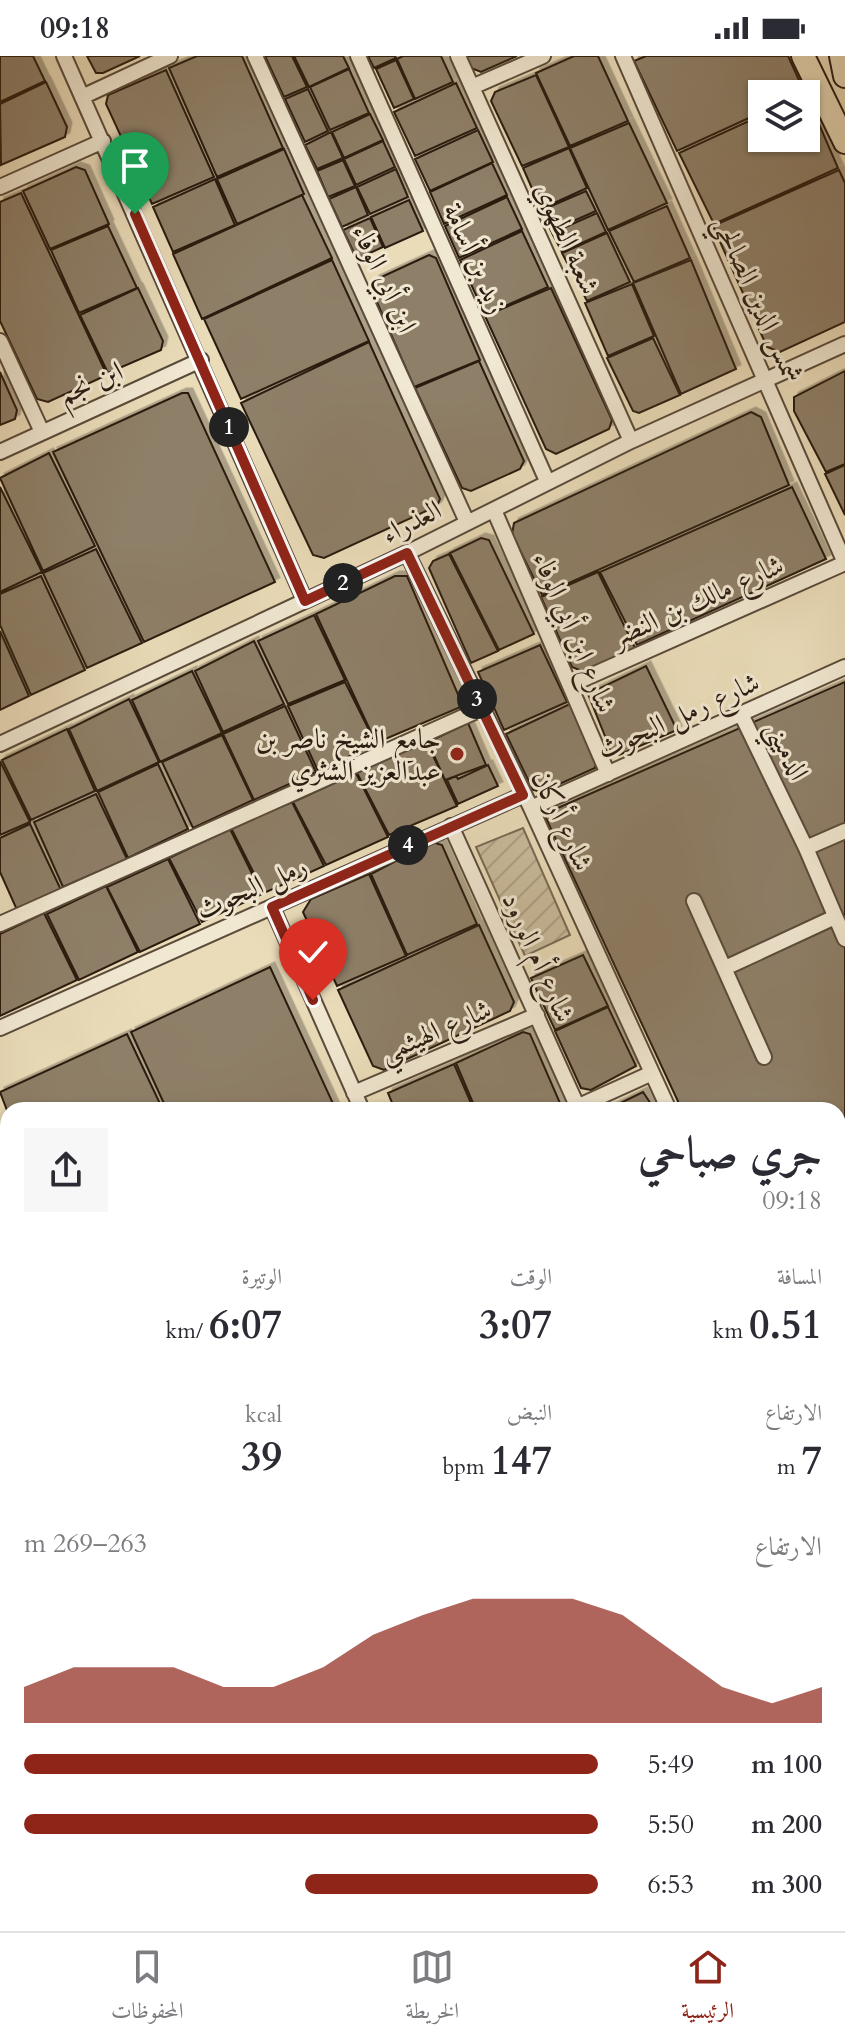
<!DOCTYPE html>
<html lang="ar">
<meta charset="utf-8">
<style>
body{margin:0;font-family:Cardo,Amiri,serif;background:#f7f7f7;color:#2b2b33;direction:rtl;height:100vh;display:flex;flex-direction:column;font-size:30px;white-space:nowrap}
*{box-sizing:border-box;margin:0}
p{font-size:26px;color:#7c7c81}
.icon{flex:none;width:44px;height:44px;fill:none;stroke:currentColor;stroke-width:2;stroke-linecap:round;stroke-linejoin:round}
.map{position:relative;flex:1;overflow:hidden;direction:ltr}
.drawer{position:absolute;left:0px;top:1046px;width:846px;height:830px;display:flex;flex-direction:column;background:#fff;border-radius:24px 24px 0 0;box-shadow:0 2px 6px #0004;direction:rtl}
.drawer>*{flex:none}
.controls{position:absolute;left:748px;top:24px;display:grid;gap:16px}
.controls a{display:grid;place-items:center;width:72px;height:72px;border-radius:0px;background:#fff;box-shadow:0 2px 6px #0004;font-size:40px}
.pin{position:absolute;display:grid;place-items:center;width:68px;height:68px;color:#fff;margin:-82px -34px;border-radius:50% 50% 50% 0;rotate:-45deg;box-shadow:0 0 8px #0007}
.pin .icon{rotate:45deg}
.km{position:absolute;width:40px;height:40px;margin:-20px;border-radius:50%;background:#222;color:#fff;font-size:22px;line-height:40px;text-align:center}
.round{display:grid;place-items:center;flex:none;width:84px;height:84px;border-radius:0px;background:#f7f7f7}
.summary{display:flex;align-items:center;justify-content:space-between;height:136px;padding:0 24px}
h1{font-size:44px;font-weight:600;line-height:60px}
.stats{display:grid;grid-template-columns:repeat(3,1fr);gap:12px;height:136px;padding:8px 24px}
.stats div{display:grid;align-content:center}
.stats b{font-size:40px;font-weight:600}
.stats small{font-size:22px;font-weight:400}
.stats p{font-size:22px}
.chart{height:224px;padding:16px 24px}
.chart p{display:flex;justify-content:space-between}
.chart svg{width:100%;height:144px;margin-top:8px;fill:#8f2418;opacity:.7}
ul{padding:0 24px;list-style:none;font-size:26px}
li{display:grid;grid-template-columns:128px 96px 1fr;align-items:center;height:60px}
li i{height:20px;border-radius:10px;background:#8f2418}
.status{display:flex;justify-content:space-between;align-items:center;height:56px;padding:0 40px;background:#fff;direction:ltr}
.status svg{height:22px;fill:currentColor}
.tabs{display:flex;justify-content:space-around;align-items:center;height:112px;border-top:2px solid #e1e1e2;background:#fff;font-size:22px;color:#7c7c81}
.tabs a{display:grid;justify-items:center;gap:4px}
.tabs .on{color:#8f2418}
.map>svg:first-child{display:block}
.garden{fill:url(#garden-furrows);stroke:#7a6b56;stroke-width:2}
.building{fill:#8e7f68;stroke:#2a1b11;stroke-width:2;filter:url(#shadow)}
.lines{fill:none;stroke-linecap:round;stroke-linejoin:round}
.street-casing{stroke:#5a4b3b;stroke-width:18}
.secondary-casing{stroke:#2a1b11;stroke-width:24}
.primary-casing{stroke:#2a1b11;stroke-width:26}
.street{stroke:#f1e8d2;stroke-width:14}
.secondary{stroke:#f1e8d2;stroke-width:20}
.primary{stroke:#eadcb9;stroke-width:22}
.route-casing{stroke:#fff;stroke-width:16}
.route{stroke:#8f2418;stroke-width:10}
.poi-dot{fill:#8f2418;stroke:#f1e8d2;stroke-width:3}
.labels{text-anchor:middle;stroke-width:6;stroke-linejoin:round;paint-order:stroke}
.street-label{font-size:28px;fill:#2a1b11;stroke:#f1e8d2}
.poi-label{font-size:28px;fill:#2a1b11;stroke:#f1e8d2;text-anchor:end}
</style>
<div class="status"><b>09:18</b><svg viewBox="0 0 49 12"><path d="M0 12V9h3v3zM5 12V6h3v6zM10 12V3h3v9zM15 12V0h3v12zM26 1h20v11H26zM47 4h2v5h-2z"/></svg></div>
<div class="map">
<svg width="845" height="1875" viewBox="0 0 845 1875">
<defs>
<pattern id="garden-furrows" width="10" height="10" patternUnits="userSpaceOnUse" patternTransform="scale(2)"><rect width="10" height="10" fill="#c9bb9c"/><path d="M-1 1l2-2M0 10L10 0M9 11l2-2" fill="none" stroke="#ada085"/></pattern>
<filter id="shadow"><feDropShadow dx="4.5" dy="-4.5" stdDeviation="0" flood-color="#0004"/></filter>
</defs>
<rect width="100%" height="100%" fill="#eadcb9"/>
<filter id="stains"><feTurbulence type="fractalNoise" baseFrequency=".0025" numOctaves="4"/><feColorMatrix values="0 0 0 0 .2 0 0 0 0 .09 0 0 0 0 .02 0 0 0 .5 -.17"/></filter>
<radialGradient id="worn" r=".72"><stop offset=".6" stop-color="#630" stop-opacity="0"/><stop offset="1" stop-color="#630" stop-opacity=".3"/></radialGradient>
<!-- garden -->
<path class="garden" d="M523 772 570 879 525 900 476 791Z"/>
<!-- building -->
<path class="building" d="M0 0H33L45 25 0 46Z
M87 0H140L103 17H96Z
M197 0H242L283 92 217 121 169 12Z
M265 0H292L307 31 284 41Z
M294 0H343L349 12 309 31Z
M368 0H395L396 2 374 12Z
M403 0H441L453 26 415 43 397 3Z
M466 0H517L481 16 471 12Z
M574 0H598L628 65 570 90 536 17Z
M646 0H788L805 37 762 38V56L677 95 634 5Z
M396 4 414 43 394 52 376 13Z
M349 13 369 57 330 74 310 31Z
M166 14 214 121 152 148 106 48 108 39Z
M536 19 569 91 522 110 491 45 495 36Z
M46 26 67 71 65 81 1 109 0 48Z
M456 27 477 72 415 100 394 56Z
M308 33 328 75 305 86 285 43Z
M806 38 838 112 714 168 679 97 762 59V82H806Z
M370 58 383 84 344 102 332 76Z
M629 67 667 147 608 174 570 92Z
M478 74 493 106 430 135 415 103Z
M331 76 343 102 317 113 305 89Z
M383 85 395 111 356 129 344 103Z
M569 92 587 132 541 153 523 112Z
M284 93 304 138 237 168 217 123Z
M343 104 355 130 328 141 317 115Z
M492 107 507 139 444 168 430 136Z
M76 111 85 114 109 168 50 193 23 135Z
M396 113 408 141 370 158 357 131Z
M839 114 845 127V266L780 296 767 291 713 170Z
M215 123 235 169 173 196 153 151Z
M356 131 368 159 342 171 329 143Z
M586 135 596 155 551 175 542 154Z
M21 137 107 319 48 346 37 343 0 265V146Z
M302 139 332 202 202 263 173 198Z
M507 141 522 173 459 202 445 170Z
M409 144 423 175 385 192 371 161Z
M667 150 690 202 634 226 609 175Z
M597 157 606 176 562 196 552 177Z
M370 162 383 191 357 203 343 174Z
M108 170 137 232 79 257 51 194Z
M522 175 548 231 485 259 460 204Z
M607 177 630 226 587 245 562 197Z
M429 199 436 202 480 304 414 331 372 235 375 224Z
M332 204 369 285 241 343 204 263Z
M691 204 736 313 681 338 633 227Z
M632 228 654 280 608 300 585 247Z
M138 232 163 285 161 294 108 317 80 259Z
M551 232 612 364 609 373 556 398 546 393 485 260Z
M653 282 680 339 639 357 633 355 607 302Z
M369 286 440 443 437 450 324 502 313 499 241 347Z
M479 305 524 405 520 413 471 435 462 432 415 332Z
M845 315V408L826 416 794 355V341Z
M0 316 17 354 15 363 0 369Z
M182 337H188L275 526 144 586 53 396Z
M751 356 761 361 789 429 542 539 512 478 514 467Z
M49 397 95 490 43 515 0 422Z
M845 409V459L825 418Z
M0 431 42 516 0 536Z
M792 431 826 503 637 589 600 516Z
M481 482 489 484 534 578 499 594 450 497Z
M96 493 142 587 87 612 43 517Z
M449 498 498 595 471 607 429 512 433 505Z
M598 516 635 592 584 616 572 611 541 541Z
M41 520 85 614 31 639 0 569V538Z
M395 520H407L463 650 376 687 316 558Z
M314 559 345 624 288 648 258 585Z
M0 575 29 640 0 654Z
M254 585 284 648 223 676 195 615Z
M540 589 567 646 504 674 478 616Z
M646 610 677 674 619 699 611 695 588 638Z
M192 615 222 677 160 706 132 644Z
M345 626 376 688 318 715 288 650Z
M845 626V1096L838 1100V1054H682L544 758Z
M129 643 159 706 97 735 69 673Z
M572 647 597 704 595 712 542 736 533 734 506 678Z
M285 650 316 716 254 744 223 678Z
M468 667 486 709 445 724 428 686Z
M67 673 95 735 31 764 2 704Z
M222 679 253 744 193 772 162 706Z
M426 685 457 750 389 779 356 715Z
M0 705 30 766 0 779Z
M158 708 188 773 128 802 98 736Z
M488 709 498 730 458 748 447 724 456 720 458 723Z
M356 717 388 781 326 809 293 746Z
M96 738 127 803 63 831 34 766Z
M292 746 324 810 264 837 231 772Z
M30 768 61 834 17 854 0 816V782Z
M230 773 262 838 202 866 169 802Z
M432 786 442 789 477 868 407 899 371 818Z
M168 803 200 868 140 896 107 831Z
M369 818 406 900 337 930 303 856 311 843Z
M106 830 138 896 79 924 47 858Z
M44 857 77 924 0 960V878Z
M479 869 514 946 510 955 384 1014 373 1010 338 934Z
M583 899 608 950 555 974 531 922Z
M270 911 336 1054H167L131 976Z
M608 951 636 1010 591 1034 581 1032 555 975Z
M523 976 530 978 563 1054H476L456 1007Z
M127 978 163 1054H8V1057L0 1036Z
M454 1008 474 1054H395L388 1037Z
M643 1036 655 1054H606Z
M0 1141 8 1158V1200L0 1203Z
M845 1175V1239L838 1224V1179Z
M8 1225V1301L0 1305V1228Z
M838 1232 845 1247V1318L838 1321Z
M845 1321V1485L838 1488V1325Z
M8 1334V1378L0 1381V1338Z
M845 1524V1576L838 1562V1527Z
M8 1563V1721L0 1725V1567Z
M845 1607V1656L838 1641V1610Z
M838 1693 845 1709V1721L838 1728Z
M845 1750V1795L838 1781V1753Z
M8 1764V1840L0 1844V1767Z
M838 1785 845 1799V1816L838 1819Z
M845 1821V1860L838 1863V1825Z
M8 1842V1868H64L67 1875H0V1846Z
M161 1868H188L191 1875H147Z
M189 1868H235L220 1875H192Z
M249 1868H323L307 1875H253Z
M385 1868H436L440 1875H388Z
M439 1868H501L504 1875H442Z
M599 1868H644L647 1875H602Z
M650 1868H695L697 1874 653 1875Z
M722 1868H746L749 1875H708Z
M749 1868H821L824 1874 753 1875Z"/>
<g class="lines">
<defs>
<path id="street" d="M64 0 305 545
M255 0 467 466
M358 0 547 425
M458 0 631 385
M623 0 845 507
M472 31 543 0
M82 41 170 0
M0 131 103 85
M0 285 42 376
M0 396 201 304
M494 454 608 718
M407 497 531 752 669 1054
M570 629 845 507
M742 660 806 792 845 883
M0 688 407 497 631 385 845 288
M531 752 845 611
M451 770 579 1054
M806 792 845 775
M694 845 764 1001
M272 851 362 1054
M0 868 481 653
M725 912 835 861
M0 972 523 739
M354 1037 537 959
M577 1051 652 1017
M0 1103 8 1120
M0 1213 8 1209
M0 1322 8 1318
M838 1506 845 1503
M838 1601 845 1598
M838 1674 845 1688
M838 1735 845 1732
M0 1741 8 1737
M832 1868 835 1875
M112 1875 128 1868
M350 1875 358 1871
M536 1875 551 1868"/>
<path id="secondary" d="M838 1119 845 1115
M838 1159 845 1156
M0 1500 8 1497
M0 1546 8 1542"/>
<path id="primary" d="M803 0 845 86
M841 0 845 20"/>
</defs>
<!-- street casing -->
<use href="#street" class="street-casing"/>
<!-- secondary casing -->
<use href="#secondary" class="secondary-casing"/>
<!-- primary casing -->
<use href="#primary" class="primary-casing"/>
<!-- street -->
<use href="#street" class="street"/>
<!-- secondary -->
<use href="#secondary" class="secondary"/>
<!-- primary -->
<use href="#primary" class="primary"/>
</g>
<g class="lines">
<defs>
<path id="route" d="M135 158 305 545 407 497 523 739 272 851 313 944"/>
</defs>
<!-- route casing -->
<use href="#route" class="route-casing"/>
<!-- route -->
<use href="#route" class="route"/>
</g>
<!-- markers -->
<circle class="poi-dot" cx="457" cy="698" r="8"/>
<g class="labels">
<!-- street labels -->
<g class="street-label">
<text transform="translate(568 182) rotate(66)" y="10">شعبة الطهوي</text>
<text transform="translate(476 202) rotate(66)" y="10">زيد بن أسامة</text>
<text transform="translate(385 222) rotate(65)" y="10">ابن أبي الوفاء</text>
<text transform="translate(759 243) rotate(66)" y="10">شمس الدين الصالحي</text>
<text transform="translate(90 326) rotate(-24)" y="10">ابن نجم</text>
<text transform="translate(411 465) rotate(-27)" y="10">العذراء</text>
<text transform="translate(697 544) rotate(-24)" y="10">شارع مالك بن النضر</text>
<text transform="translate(575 576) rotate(67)" y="10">شارع ابن أبي الوفاء</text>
<text transform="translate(678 659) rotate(-24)" y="10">شارع رمل البحوث</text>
<text transform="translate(788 694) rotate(64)" y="10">الدميني</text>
<text transform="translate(563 764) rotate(65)" y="10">شارع أركان</text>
<text transform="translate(251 831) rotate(-24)" y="10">رمل البحوث</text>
<text transform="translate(539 901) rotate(66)" y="10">شارع أم الورود</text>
<text transform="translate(435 974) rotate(-23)" y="10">شارع الهيثمي</text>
</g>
<!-- poi labels -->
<g class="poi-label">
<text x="441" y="692">جامع الشيخ ناصر بن<tspan x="441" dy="32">عبدالعزيز الشثري</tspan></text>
</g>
</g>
<rect width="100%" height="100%" filter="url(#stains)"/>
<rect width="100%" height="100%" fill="url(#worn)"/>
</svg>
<div class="controls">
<a><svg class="icon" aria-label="layers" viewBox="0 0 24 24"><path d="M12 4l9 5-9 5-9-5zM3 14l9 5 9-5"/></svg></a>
</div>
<div class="pin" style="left:135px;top:158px;background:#1e9e55"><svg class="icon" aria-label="arrive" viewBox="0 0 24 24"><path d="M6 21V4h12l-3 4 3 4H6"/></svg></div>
<div class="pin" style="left:313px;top:944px;background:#d93025"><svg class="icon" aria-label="check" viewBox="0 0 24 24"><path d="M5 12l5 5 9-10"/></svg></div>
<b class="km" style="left:229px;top:371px">1</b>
<b class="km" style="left:343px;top:527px">2</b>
<b class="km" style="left:477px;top:643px">3</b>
<b class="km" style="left:408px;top:789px">4</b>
<section class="drawer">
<div class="summary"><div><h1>جري صباحي</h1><p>09:18</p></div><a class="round"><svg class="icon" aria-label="share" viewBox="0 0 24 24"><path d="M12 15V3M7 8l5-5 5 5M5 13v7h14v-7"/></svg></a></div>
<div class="stats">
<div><p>المسافة</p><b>0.51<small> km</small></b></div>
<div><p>الوقت</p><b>3:07</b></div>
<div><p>الوتيرة</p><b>6:07<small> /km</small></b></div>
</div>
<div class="stats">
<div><p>الارتفاع</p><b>7<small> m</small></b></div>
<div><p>النبض</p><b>147<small> bpm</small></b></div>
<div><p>kcal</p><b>39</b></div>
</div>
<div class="chart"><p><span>الارتفاع</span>263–269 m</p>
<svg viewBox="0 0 160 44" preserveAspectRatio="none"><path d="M0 44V33L10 27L20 27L30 27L40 33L50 33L60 27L70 17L80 11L90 6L100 6L110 6L120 11L130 22L140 33L150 38L160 33V44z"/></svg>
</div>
<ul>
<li><b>100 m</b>5:49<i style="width:100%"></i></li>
<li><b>200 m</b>5:50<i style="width:100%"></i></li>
<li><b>300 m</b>6:53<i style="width:51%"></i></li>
</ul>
</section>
</div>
<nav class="tabs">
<a class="on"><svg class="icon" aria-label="home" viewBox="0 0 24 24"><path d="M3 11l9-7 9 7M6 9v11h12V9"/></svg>الرئيسية</a>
<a><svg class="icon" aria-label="map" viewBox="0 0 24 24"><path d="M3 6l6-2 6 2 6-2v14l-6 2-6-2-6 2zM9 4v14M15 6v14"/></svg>الخريطة</a>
<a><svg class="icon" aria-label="saved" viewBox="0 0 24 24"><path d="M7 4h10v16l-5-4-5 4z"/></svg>المحفوظات</a>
</nav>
